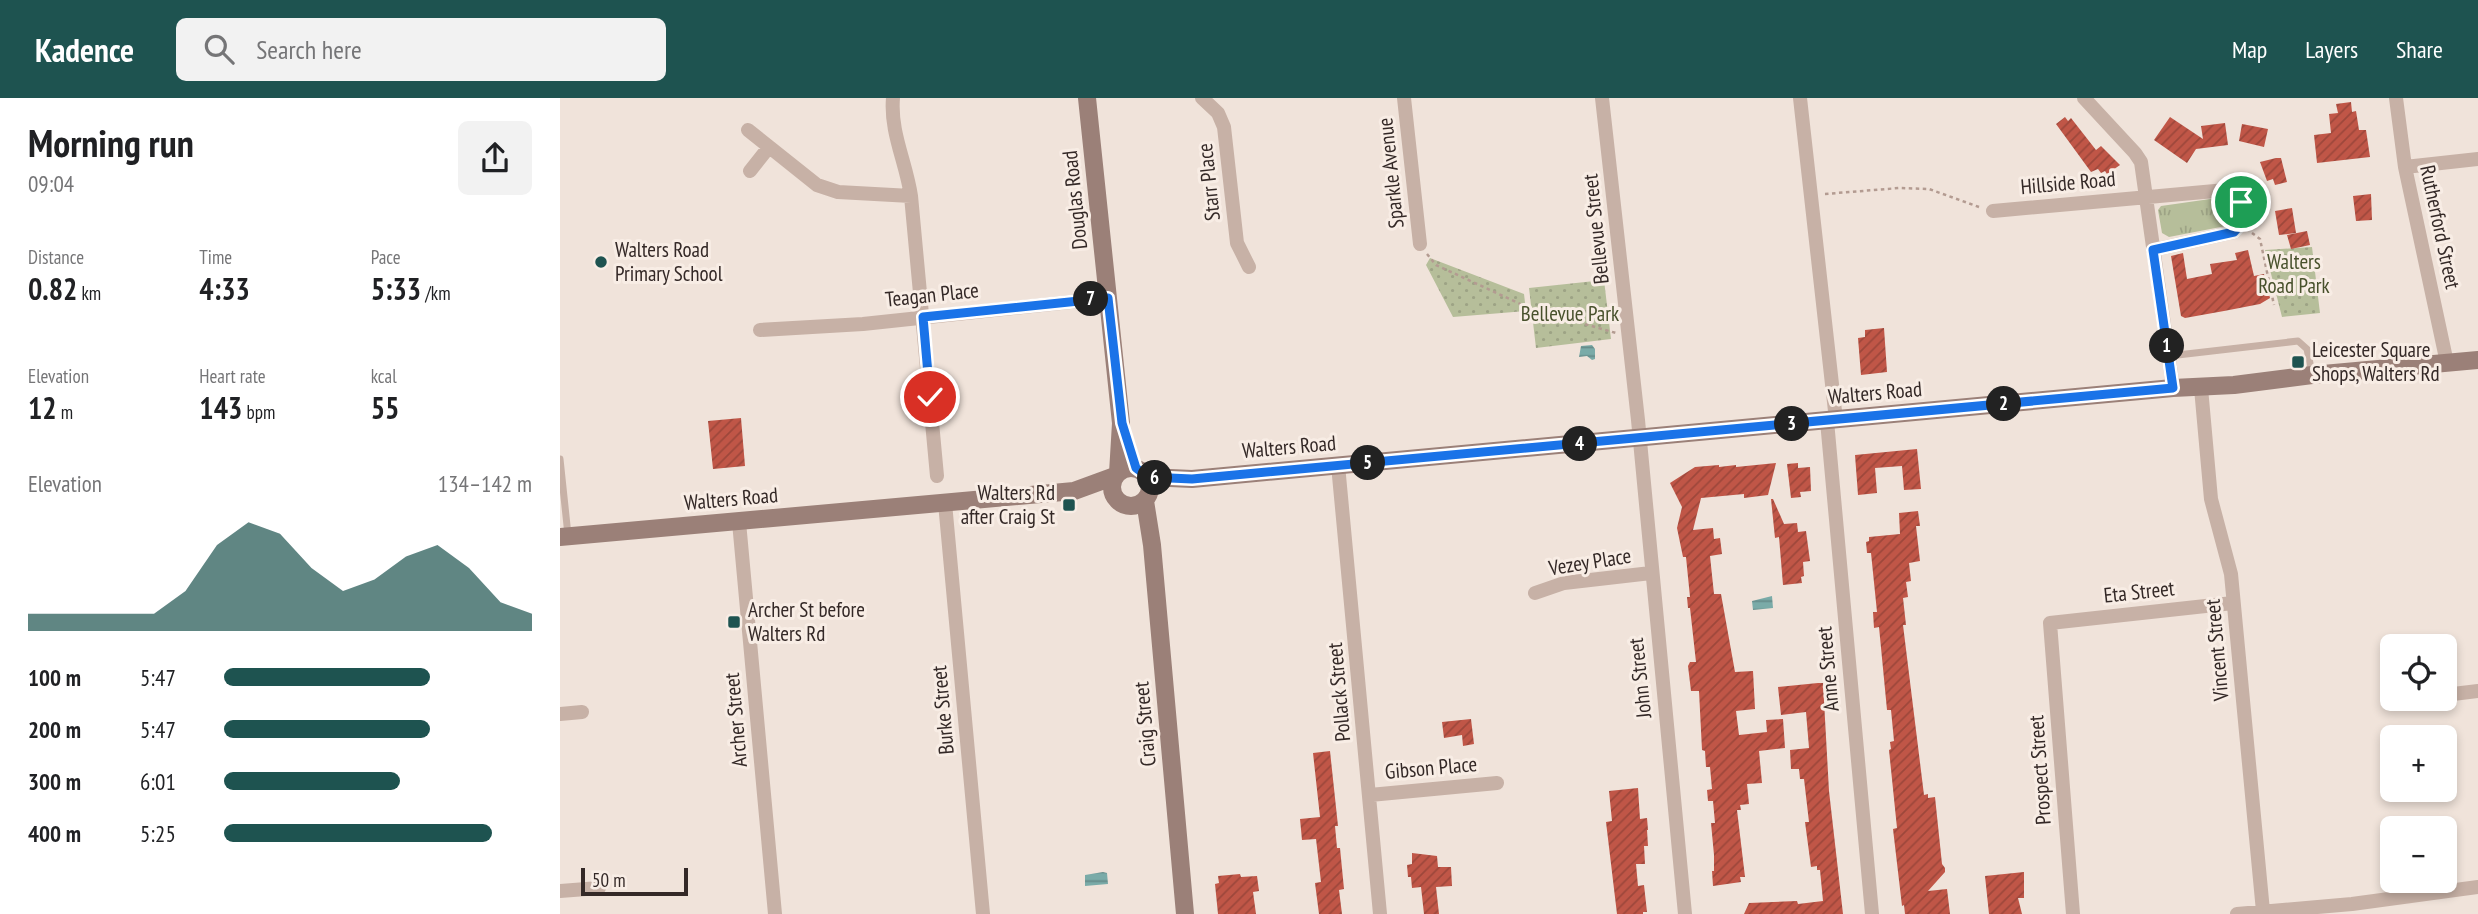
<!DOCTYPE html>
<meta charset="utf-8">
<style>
body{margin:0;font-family:"PT Sans Narrow",sans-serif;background:#f2f2f2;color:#202124;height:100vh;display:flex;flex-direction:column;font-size:26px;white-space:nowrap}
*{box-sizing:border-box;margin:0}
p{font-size:23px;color:#757577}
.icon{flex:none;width:38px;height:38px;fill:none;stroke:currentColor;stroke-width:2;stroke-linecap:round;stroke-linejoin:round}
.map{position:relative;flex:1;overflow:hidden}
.panel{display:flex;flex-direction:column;background:#fff;width:560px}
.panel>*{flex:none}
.fabs{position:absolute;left:1820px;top:536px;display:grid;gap:14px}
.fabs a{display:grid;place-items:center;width:77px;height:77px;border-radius:10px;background:#fff;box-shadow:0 4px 10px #0003;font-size:35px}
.scale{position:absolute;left:21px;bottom:18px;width:107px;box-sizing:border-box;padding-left:7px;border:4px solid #342927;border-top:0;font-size:19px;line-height:24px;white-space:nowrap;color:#342927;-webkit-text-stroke:5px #f8ede5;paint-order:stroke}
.pin{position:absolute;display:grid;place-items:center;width:60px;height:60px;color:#fff;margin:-30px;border:4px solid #fff;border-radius:50%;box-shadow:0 2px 7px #0007}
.km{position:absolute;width:35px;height:35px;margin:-18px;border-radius:50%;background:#222;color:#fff;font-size:19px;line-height:35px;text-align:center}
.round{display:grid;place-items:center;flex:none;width:74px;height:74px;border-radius:10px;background:#f2f2f2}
.overview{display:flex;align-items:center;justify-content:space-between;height:119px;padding:0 28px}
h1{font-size:38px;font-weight:700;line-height:52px}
.figures{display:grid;grid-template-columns:repeat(3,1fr);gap:10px;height:119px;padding:7px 28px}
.figures div{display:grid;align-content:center}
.figures b{font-size:30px;font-weight:700}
.figures small{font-size:19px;font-weight:400}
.figures p{font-size:19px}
.chart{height:196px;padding:14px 28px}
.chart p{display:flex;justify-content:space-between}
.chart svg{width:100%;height:126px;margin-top:7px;fill:#1e5350;opacity:.7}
ul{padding:0 28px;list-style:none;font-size:23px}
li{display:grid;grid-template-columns:112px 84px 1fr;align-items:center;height:52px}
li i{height:18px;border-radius:9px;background:#1e5350}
header{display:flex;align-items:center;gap:42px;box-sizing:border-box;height:98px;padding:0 35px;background:#1e5350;color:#fff}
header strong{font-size:33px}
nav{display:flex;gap:38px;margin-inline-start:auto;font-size:24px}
.search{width:490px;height:63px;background:#f2f2f2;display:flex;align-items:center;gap:18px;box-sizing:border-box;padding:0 24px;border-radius:10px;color:#757577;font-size:26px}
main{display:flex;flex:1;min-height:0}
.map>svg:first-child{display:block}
.grass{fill:url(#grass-tufts)}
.park{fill:url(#park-dots)}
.water{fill:url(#water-rules)}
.building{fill:url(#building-hatch)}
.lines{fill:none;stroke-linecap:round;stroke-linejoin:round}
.path{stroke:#b39b91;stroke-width:2.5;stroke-dasharray:3.5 3.5;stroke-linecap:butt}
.lane{stroke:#c7b1a6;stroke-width:7}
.street{stroke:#c7b1a6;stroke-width:14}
.secondary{stroke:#9b8078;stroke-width:18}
.route-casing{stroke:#fff;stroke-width:14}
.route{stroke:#1a73e8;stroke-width:9}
.poi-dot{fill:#1e5350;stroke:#f8ede5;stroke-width:2.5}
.labels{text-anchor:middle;stroke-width:6;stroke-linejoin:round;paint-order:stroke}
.street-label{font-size:21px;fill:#342927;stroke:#f8ede5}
.poi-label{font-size:21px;fill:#342927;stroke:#f8ede5;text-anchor:start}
.park-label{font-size:21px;fill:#48512c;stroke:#f8ede5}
</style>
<header>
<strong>Kadence</strong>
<div class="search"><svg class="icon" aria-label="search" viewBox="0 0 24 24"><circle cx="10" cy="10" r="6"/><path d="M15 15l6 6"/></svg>Search here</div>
<nav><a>Map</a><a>Layers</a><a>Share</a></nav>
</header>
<main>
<section class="panel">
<div class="overview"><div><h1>Morning run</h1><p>09:04</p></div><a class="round"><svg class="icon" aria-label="share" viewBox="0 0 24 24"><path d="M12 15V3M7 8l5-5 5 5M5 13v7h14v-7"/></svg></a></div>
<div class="figures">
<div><p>Distance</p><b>0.82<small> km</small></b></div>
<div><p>Time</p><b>4:33</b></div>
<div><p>Pace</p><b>5:33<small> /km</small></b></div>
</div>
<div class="figures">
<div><p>Elevation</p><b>12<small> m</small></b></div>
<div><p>Heart rate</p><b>143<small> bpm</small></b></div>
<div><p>kcal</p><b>55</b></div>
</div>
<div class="chart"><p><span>Elevation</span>134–142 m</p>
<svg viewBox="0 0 160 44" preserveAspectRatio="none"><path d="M0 44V38L10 38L20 38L30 38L40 38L50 30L60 14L70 6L80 10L90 22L100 30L110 26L120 18L130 14L140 22L150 34L160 38V44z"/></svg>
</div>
<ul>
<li><b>100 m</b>5:47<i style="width:67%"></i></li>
<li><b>200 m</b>5:47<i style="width:67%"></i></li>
<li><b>300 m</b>6:01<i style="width:57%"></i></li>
<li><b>400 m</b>5:25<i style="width:87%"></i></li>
</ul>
</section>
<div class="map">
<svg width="1918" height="816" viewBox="0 0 1918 816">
<defs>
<pattern id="grass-tufts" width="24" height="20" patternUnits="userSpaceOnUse" patternTransform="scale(1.75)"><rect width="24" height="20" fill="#b6be9a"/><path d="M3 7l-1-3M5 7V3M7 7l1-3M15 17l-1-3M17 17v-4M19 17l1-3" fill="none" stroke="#9da385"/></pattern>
<pattern id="park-dots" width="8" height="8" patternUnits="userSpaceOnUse" patternTransform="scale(1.75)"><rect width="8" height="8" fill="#b6be9a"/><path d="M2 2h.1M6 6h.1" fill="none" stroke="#9da385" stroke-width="1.8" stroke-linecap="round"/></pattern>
<pattern id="water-rules" width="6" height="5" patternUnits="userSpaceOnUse" patternTransform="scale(1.75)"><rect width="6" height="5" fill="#7aaba8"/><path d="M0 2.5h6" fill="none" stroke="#658b89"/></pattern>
<pattern id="building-hatch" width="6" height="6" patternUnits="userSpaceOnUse" patternTransform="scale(1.75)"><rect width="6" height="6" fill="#c05647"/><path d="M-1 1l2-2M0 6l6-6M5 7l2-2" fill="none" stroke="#9d473b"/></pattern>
</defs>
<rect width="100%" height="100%" fill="#f0e3da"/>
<!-- grass -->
<path class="grass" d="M1664 99 1673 103 1674 122 1671 127 1609 139 1602 135 1598 112 1601 108Z"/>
<!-- park -->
<path class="park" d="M1752 149 1760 215 1722 219 1705 152Z
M870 160 964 196 966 213 893 219 866 167Z
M1044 182 1051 241 976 250 969 190Z"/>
<!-- water -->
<path class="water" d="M1032 247 1035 251V261L1032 262 1027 258 1019 259 1021 248Z
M1212 498 1213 510 1193 512 1192 503Z
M543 774 547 775 548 786 525 788V777Z"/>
<!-- building -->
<path class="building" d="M1791 4 1792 14 1796 13 1799 32H1806L1810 59 1757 65 1754 37 1771 35 1769 16 1778 15 1776 6Z
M1505 19 1508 23 1511 20 1536 52 1541 48 1560 67 1547 76 1545 73 1541 75 1538 71 1531 74 1496 26Z
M1610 19 1643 41 1641 28 1665 25 1668 47 1636 51 1627 65 1594 42Z
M1682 26 1708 31 1704 49 1679 43Z
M1716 60H1721L1727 84 1715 87 1713 81 1707 83 1700 64Z
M1811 96 1812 122 1796 123 1793 98Z
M1732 110 1736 135 1719 137 1715 113Z
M1747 133 1750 147 1731 151 1727 137Z
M1688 152 1694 178 1704 176 1710 200 1700 206 1664 213 1625 220 1621 218 1611 158 1623 155 1627 181 1652 176 1650 166 1677 162 1675 155Z
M1324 230 1327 274 1301 277 1298 240 1305 239V232Z
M181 320 185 368 153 371 148 323Z
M1357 351 1361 391 1344 392 1342 368 1315 370 1317 395 1298 397 1295 357Z
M1216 365 1208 397 1184 400V396L1141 400 1133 432 1153 430 1154 441 1160 440 1162 456 1150 458 1154 496H1161L1175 574 1193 573 1195 611 1176 613 1179 637 1207 634 1206 622 1223 621 1225 650 1199 653 1202 685 1187 686 1189 706 1180 707 1181 712H1177L1185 779H1180L1181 784 1153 788 1152 773H1154V757L1151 725H1155L1153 703H1148L1147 692 1152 691 1150 669H1146L1145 653 1142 652 1139 593H1131L1128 568 1130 564H1136L1130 510H1128L1127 499H1130L1126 459H1123L1117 430 1122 409 1110 385 1135 369 1159 367V369L1176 367V369Z
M1238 365V370L1250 369 1251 393 1240 394 1241 399 1231 400 1227 366Z
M1211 401H1213L1224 426 1237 425 1238 434 1246 433 1250 463 1243 464 1244 478 1241 479 1242 485 1223 487 1219 439 1215 440Z
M1358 413 1360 428H1356L1360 463 1349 465 1351 483 1346 484 1348 499 1343 500 1346 527H1343L1364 697 1368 696V700L1375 699 1382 766 1385 770V774L1368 793 1387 791 1390 816H1345L1344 807 1342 808 1333 731 1337 730 1329 652 1331 651 1330 644 1334 643 1331 612H1327L1319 529 1314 530 1313 514H1317L1311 455H1307L1306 444 1309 443V439L1340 436 1339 415Z
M1258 585H1263L1269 693 1283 816H1184L1189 805 1237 803 1238 806 1263 803 1260 772H1257V768L1251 769 1245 724H1249L1244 681H1240L1239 671H1231L1230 652 1249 650 1246 614 1221 617 1218 589Z
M911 621 914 646 903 648 902 637 884 640 882 624Z
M770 653 778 728H775L777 750H780L784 791 779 792 782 816H759L755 785 761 784 756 741 742 742 740 721 760 719 753 655Z
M1078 690 1080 721 1087 720 1088 732H1087L1088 748H1084L1085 766H1076L1078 788 1084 787 1087 814H1083V816H1057L1046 724 1052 723 1049 693Z
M852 755 877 758 878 769H891L892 788 876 789 879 816H864L861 789 852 790 851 779H848L847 767 852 766Z
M1464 774V800H1458L1462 816H1429L1425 778Z
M680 776 681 779 697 778 699 793 693 794 696 816H658L655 786 659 785 658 778Z"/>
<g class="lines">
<!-- path -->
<path class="path" d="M1265 96 1339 90 1369 91 1419 109
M1692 135 1700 141 1714 207
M867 156 876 167 969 210 1056 235"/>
<!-- lane -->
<path class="lane" d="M1609 258 1738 243 1747 251 1752 275
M0 361 8 437"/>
<!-- street -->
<path class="street" d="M333 0C330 34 346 64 351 98L377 378
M642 0 658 15 664 29 677 145 689 169
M844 0 860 146
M1042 0 1078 322 1125 816
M1240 0 1276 322
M1524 0 1575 55 1581 64 1613 290
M1836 0 1845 69 1887 265
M188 32 257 87 278 94 351 98
M1845 69 1918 61
M190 73 209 49
M1433 113 1666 92 1679 99 1681 124 1674 134 1593 152
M200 232 303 226 548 200
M1641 290 1651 401 1671 476 1703 813
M1267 323 1312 816
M778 367 820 816
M385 405 423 816
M179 424 215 816
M975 495 1004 485 1091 475
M1885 597 1918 593
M0 616 22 614
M810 697 937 685
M0 793 39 790
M1513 816 1490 525 1673 505
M1677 816 1792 806 1918 789"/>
<!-- secondary -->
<path class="secondary" d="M527 0 561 325 558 375
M552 389a19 19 0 1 1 38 0a19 19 0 1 1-38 0Z
M588 379 632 381 1613 290 1674 287 1752 277 1918 262
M585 403 592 447 625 816
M0 439 514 393 555 378"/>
</g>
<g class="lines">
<defs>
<path id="route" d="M370 299 363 219 548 200 562 325 576 370 588 379 632 381 1613 290 1593 152 1674 134 1681 126V104"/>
</defs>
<!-- route casing -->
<use href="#route" class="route-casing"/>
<!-- route -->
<use href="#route" class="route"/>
</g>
<!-- markers -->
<g class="poi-dot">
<circle cx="41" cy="164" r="7"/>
<rect x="1731" y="257" width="14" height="14" rx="3.5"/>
<rect x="502" y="400" width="14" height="14" rx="3.5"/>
<rect x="167" y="517" width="14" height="14" rx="3.5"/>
</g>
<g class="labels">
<!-- street labels -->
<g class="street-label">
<text transform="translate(831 75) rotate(-96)" y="7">Sparkle Avenue</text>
<text transform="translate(649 84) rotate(-96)" y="7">Starr Place</text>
<text transform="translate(1508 85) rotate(-5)" y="7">Hillside Road</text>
<text transform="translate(515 102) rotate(-96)" y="7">Douglas Road</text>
<text transform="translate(1880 129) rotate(78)" y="7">Rutherford Street</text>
<text transform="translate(1036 131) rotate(-96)" y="7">Bellevue Street</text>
<text transform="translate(372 197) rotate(-6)" y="7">Teagan Place</text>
<text transform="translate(1315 295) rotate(-5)" y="7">Walters Road</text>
<text transform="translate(729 349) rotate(-5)" y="7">Walters Road</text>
<text transform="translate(171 401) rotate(-5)" y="7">Walters Road</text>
<text transform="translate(1030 464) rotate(-9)" y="7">Vezey Place</text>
<text transform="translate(1579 494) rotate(-6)" y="7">Eta Street</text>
<text transform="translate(1657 552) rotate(-95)" y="7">Vincent Street</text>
<text transform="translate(1268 571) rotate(-95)" y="7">Anne Street</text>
<text transform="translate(1080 580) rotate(-96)" y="7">John Street</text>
<text transform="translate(779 594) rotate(-95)" y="7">Pollack Street</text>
<text transform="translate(383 612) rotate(-95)" y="7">Burke Street</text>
<text transform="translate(176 622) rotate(-95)" y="7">Archer Street</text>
<text transform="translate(585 626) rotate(-95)" y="7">Craig Street</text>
<text transform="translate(871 670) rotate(-5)" y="7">Gibson Place</text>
<text transform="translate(1480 672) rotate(-94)" y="7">Prospect Street</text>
</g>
<!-- poi labels -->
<g class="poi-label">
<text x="55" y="159">Walters Road<tspan x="55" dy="24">Primary School</tspan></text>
<text x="1752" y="259">Leicester Square<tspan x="1752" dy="24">Shops, Walters Rd</tspan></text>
<text x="495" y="402" text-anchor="end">Walters Rd<tspan x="495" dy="24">after Craig St</tspan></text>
<text x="188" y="519">Archer St before<tspan x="188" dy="24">Walters Rd</tspan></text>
</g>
<!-- park labels -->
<g class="park-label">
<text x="1734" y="171">Walters<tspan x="1734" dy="24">Road Park</tspan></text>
<text x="1010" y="223">Bellevue Park</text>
</g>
</g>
</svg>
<div class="fabs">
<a><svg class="icon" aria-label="locate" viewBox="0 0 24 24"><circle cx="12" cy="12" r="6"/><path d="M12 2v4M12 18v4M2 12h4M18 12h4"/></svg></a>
<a>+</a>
<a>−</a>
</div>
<div class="scale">50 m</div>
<div class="pin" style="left:1681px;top:104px;background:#1e9e55"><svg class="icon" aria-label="arrive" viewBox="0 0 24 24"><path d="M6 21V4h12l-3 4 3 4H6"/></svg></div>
<div class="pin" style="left:370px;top:299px;background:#d93025"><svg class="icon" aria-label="check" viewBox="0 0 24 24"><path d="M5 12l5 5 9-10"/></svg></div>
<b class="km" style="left:1607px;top:248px">1</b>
<b class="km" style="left:1444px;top:306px">2</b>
<b class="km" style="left:1232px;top:326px">3</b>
<b class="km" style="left:1020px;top:346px">4</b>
<b class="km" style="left:808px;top:365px">5</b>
<b class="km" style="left:595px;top:380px">6</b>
<b class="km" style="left:531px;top:201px">7</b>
</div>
</main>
